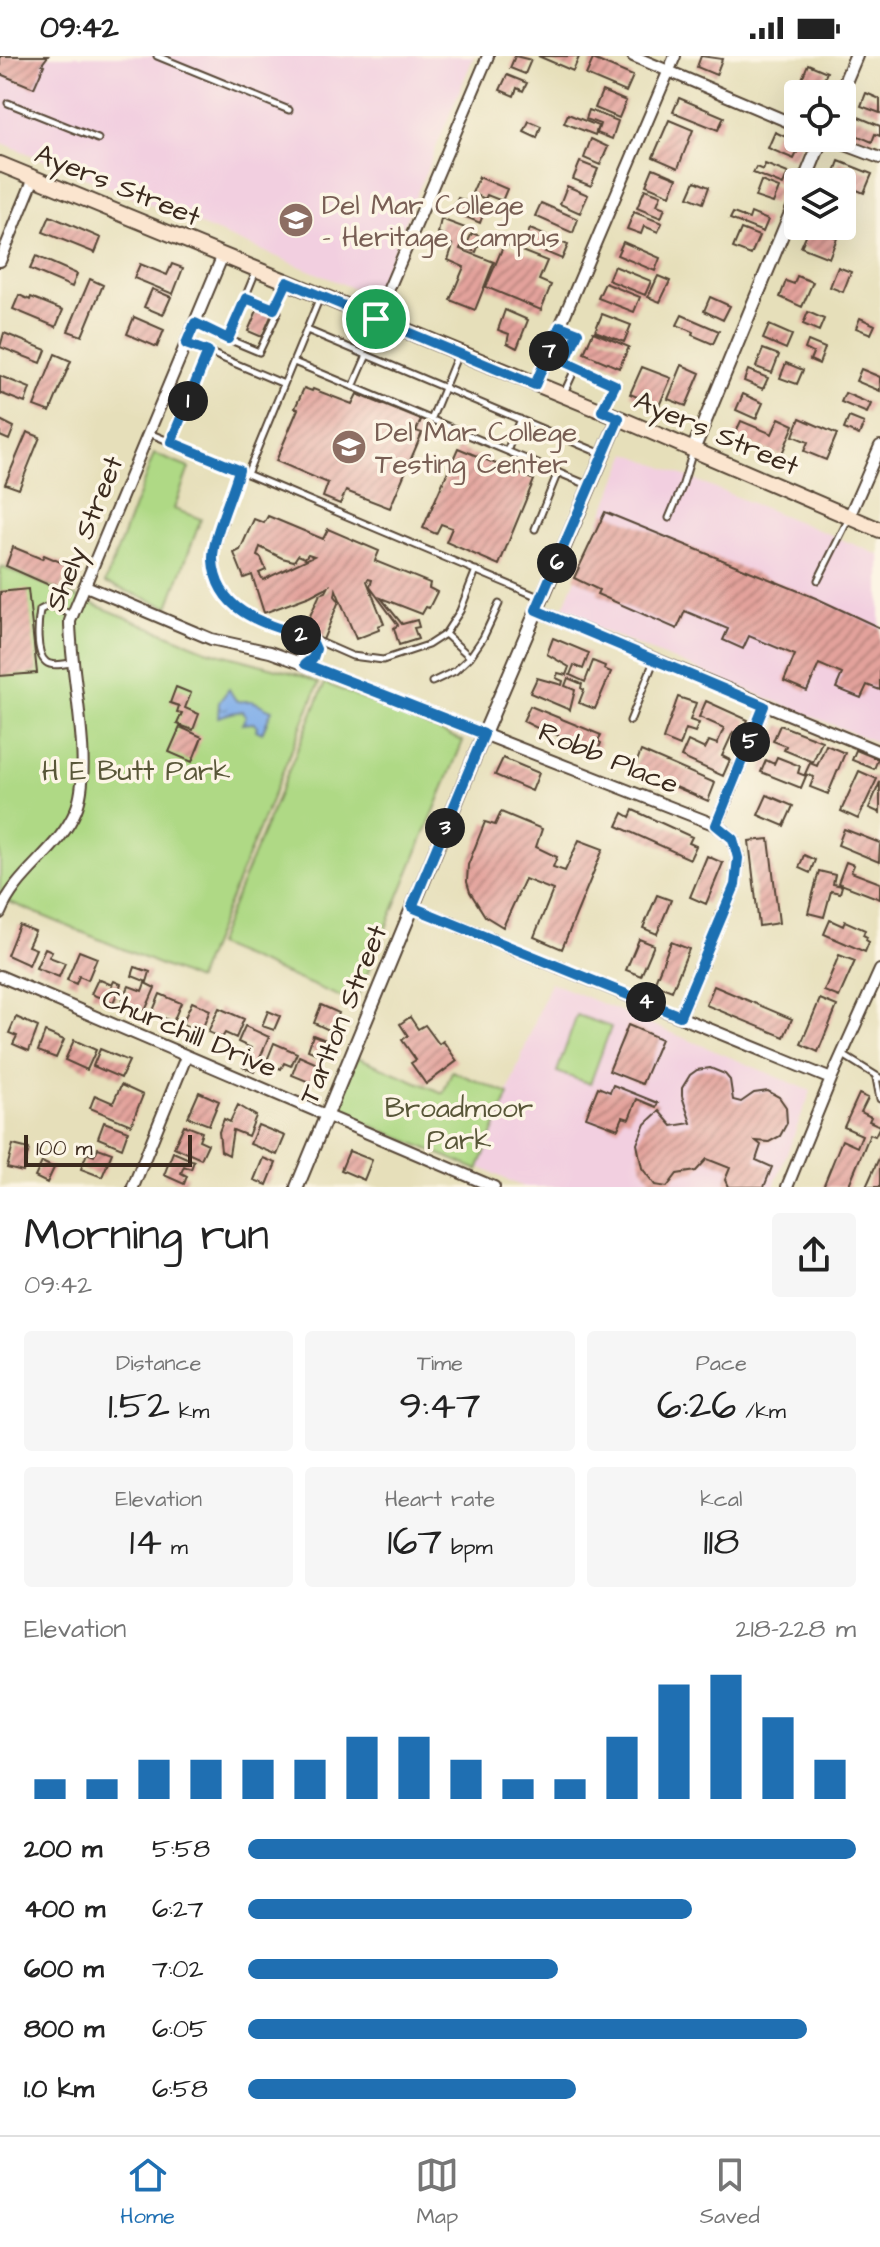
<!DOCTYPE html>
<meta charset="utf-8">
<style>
body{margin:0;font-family:"Architects Daughter",sans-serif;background:#f6f6f6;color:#222;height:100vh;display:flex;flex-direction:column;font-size:30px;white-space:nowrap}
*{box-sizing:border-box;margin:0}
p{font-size:26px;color:#767676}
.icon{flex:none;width:44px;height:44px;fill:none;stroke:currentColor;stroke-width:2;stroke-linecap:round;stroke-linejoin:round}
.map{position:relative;height:1131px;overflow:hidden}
.sheet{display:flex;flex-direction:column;background:#fff;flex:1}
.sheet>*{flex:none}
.buttons{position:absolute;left:784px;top:24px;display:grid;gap:16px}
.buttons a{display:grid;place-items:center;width:72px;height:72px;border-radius:8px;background:#fff;box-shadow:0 8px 32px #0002;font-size:40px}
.scale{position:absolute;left:24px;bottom:20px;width:168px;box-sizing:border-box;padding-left:8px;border:4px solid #3b2a1e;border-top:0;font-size:22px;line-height:28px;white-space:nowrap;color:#3b2a1e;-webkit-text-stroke:6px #fcf5e5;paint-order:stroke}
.pin{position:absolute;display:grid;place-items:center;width:68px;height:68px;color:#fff;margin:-34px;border:4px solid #fff;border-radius:50%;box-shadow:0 2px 8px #0007}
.km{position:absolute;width:40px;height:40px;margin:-20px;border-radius:50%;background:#222;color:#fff;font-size:22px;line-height:40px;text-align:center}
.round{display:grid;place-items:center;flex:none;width:84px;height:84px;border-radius:8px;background:#f6f6f6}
.summary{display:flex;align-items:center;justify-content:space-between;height:136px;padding:0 24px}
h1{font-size:44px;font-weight:600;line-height:60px}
.stats{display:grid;grid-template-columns:repeat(3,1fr);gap:12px;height:136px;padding:8px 24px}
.stats div{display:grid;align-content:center;border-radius:8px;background:#f6f6f6;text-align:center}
.stats b{font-size:40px;font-weight:600}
.stats small{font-size:22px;font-weight:400}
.stats p{font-size:22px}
.chart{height:224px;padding:16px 24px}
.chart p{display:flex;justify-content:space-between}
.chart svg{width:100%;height:144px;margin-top:8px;stroke:#1f6fb2;stroke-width:6}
ul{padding:0 24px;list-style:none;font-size:26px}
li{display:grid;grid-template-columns:128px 96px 1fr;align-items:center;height:60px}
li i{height:20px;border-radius:10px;background:#1f6fb2}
.status{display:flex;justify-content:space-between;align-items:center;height:56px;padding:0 40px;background:#fff;direction:ltr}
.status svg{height:22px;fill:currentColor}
.tab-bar{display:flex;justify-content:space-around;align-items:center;height:112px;border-top:2px solid #e0e0e0;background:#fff;font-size:22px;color:#767676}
.tab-bar a{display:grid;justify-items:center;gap:4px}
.tab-bar .current{color:#1f6fb2}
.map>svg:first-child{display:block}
.built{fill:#f2cfe0}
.green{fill:#afd985;stroke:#758252;stroke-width:2}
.water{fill:url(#water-ripples);stroke:#5d6c84;stroke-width:2}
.building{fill:url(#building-hatch);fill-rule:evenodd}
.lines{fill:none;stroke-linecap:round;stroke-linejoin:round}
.service-casing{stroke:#554535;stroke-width:9}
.minor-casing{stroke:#554535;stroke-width:14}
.tertiary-casing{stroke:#554535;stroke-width:16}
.secondary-casing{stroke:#554535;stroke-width:18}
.service{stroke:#fff;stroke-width:5}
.minor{stroke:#fff;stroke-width:10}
.tertiary{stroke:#fff;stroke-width:12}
.secondary{stroke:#fbe5cf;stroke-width:14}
.route-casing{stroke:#fff;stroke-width:16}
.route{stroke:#1f6fb2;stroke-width:10}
.labels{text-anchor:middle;stroke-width:7;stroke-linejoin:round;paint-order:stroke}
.street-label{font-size:28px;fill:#3b2a1e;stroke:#fcf5e5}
.education-label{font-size:28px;fill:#785e54;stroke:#fcf5e5;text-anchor:start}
.park-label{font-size:28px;fill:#585638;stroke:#fcf5e5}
</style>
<div class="status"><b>09:42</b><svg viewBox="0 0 49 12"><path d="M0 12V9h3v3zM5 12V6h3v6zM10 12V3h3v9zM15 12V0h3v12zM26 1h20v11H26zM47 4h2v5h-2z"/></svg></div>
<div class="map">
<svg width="880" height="1131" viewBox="0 0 880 1131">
<defs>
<pattern id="water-ripples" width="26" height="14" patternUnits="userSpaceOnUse" patternTransform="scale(2)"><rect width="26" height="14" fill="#7fade9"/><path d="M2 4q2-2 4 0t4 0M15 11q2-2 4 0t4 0" fill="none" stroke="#698dbc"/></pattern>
<pattern id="building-hatch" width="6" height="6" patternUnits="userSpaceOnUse" patternTransform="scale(2)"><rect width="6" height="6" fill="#e3a29b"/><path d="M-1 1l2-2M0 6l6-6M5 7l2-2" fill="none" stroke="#b9847e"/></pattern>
</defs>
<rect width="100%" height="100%" fill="#fcf5e5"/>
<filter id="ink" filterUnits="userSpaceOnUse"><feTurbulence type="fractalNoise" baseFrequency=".0125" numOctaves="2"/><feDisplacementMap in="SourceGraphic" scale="16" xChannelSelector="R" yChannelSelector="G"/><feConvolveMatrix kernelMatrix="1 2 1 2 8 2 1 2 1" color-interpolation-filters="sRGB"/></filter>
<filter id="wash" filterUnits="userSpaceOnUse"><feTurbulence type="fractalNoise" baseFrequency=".006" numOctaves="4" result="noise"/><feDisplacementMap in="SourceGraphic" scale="32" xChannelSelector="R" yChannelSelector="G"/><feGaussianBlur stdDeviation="1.8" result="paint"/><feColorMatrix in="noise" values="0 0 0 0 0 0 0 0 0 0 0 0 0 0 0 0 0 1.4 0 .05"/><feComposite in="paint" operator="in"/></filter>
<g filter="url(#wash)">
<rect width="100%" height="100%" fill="#e6dfba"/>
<!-- built -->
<path class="built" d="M0 0H474L374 241 0 86Z
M628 397 880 499V688L561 558Z
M550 926 811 1035 774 1131H523L479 1111Z"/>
<!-- green -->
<path class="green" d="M154 398 189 412 174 453 201 463 168 551 105 527Z
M2 511 206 594 300 619 319 627 197 924 0 842V515Z
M325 627 463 685 355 947 216 889Z
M577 959 611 971 590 1028 557 1016Z
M357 1001 443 1037 452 1015 509 1038 478 1114 336 1055Z"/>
<!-- water -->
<path class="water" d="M229 633C239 651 236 644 251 645 257 646 266 652 272 654L262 677 256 674 257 670 253 667 242 668 246 660 242 655C234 656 226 658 218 661L219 646Z"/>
<g id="blocks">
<!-- building -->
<path class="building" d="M0 0H48L42 8 44 9 34 32 0 18Z
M515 0 531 4 525 18 510 12Z
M538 0H576L579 1 573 15Z
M701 0 722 3 716 19 697 11Z
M593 3 633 20 626 36 586 19Z
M808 8 827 16 821 30 802 23Z
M507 19 527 27 523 35 517 32 514 40 500 34Z
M602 35 626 45 619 62 595 52Z
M866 37 880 43V57L861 50Z
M679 42 724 61 718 74 673 56Z
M589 54 618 65 612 83 597 77 600 68 586 63Z
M568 58 598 70 595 79 564 67Z
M856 60 880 70V80L875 78 872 86 849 76Z
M669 64 693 74 678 112 653 101Z
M529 65 541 70 537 82 524 76Z
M775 76 801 88 794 103 768 92Z
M591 83 608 91 600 109 584 102Z
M839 105 872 118 864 137 832 124Z
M580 106 598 113 591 130 573 123Z
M765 108 788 117 783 129 753 117 756 111 763 114Z
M653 112 677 122 670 139 646 129Z
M479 121 507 133 502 145 487 139 485 143 472 137Z
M695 125 709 131 703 147 688 141Z
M761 125 779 132 773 147 755 141Z
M567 130 588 139 580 157 560 148Z
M645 133 661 139 657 149 665 152 661 162 637 152Z
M458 142 485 153 480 167 452 155Z
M541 147 578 163 573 177 535 160Z
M634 156 662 167 658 176 644 170 641 178 627 173Z
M733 157 749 163 751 157 768 164 763 176 730 163Z
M50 160 101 182 95 197 43 176Z
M441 163 468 173 460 193 494 206 475 254 450 244 464 211 448 204 453 189 444 185 446 180 438 177Z
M810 170 837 182 829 202 801 191Z
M530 173 568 189 562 203 524 187Z
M741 173 759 180 751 199 733 192Z
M472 177 482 181 476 196 465 192Z
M623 186 660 202 655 215 617 199Z
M504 188 547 205 539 224 551 229 541 254 486 231Z
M36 200 77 218 72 231 30 213Z
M140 208 167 219 172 208 183 212 173 238 134 222Z
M614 210 651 225 645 239 608 224Z
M838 211 851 216 843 236 830 231Z
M658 220 670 225 660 246 648 241Z
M797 220 813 226 802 251 780 241 786 225 794 228Z
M90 223 103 229 82 280 68 275Z
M605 227 640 241 634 256 598 242Z
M152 233 171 241 163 259 144 251Z
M19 239 30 244 31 241 63 254 56 271 13 253Z
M710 241 730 250 723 264 704 255Z
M258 252 272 258 262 281 248 275Z
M505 254 528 264 517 292 507 287 509 278 498 274Z
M808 256 824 263 819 275 803 268Z
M602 258 631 269 624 286 595 275Z
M682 259 719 275 713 288 692 279 693 276 677 269Z
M134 261 164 274 157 291 127 278Z
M860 262 875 269 871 278 856 272Z
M769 269 792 279 786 293 763 283Z
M593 276 629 291 619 312 584 297Z
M4 277 46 294 41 307 0 291Z
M808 285 825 292 819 308 810 304 813 297 805 293Z
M763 293 779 299 772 317 756 311Z
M55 298 71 305 50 356 34 350Z
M786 307 803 314 797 328 780 322Z
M682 309 700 317 686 350 668 343Z
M642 311 671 322 659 350 630 338Z
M861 313 880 321V335L856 325Z
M748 314 768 322 763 333 744 325Z
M0 320 30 332 25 347 0 337Z
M304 332 312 335 313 333 352 348 357 338 421 364 416 375 422 377 390 452 346 435 340 448 323 441 328 427 276 405 298 353 295 352Z
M845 337 871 348 867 357 841 346Z
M743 338 763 347 756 363 736 354Z
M849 361 864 367 859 379 844 373Z
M779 362 794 369 781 400 734 380 741 365 772 378Z
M800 362 837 378 826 404 804 395 808 386 793 380Z
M0 364 14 371 9 384 0 380Z
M27 376 40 381 19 433 5 428Z
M458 392 534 424 499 509 446 486 452 472 441 468 436 478 423 472Z
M605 456 818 543 880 572V634L867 629 861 642 836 632 842 618 819 608 807 635 784 625 795 599 749 580 743 593 723 584 728 573 685 555 677 573 597 538 599 534 574 522Z
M268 460 323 483 328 473 379 495 375 505 430 527 429 532 437 536 429 552 426 551 422 558 381 542 402 568 417 564 419 571 414 572 418 583 399 589 394 572 398 569 370 531 372 524 368 523 367 525 384 568 378 570 379 574 356 583 336 534 335 540 339 545 323 584 303 575 320 538 326 536 329 530 310 540 264 557 252 519 244 522 234 497 240 494 254 463 264 467ZM260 491 282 502 294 505 298 499 305 502 308 498 314 500 263 524 259 517 266 514 261 502 257 500Z
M13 491 42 503 44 499 70 510 60 534 6 510Z
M28 533 37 617 0 620V536Z
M553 582 589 597 583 613 574 609 570 619 585 626 593 605 605 610 604 613 611 616 595 653 579 647 584 634 581 632 582 628 568 622 565 630 575 634 570 654 530 637 537 622 562 629 563 625 556 622 558 617 566 619 569 611 547 598Z
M176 631 191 637 185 652 199 658 193 674 177 668 182 657 177 656 179 650 170 647Z
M678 641 696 647 690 664 699 667 695 676 686 673 680 690 663 683Z
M706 645 748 664 741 680 733 676 722 700 730 704 723 720 681 701 688 685 705 693 709 685 717 688 724 672 699 661Z
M530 650 601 679 598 685 601 687 597 696 568 686 569 684 547 675V677L523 665Z
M780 669 822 685 813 706 784 694 786 690 773 685Z
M180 671 202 681 192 706 169 696Z
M826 689 845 697 828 738 810 731 814 721 805 718 810 707 817 710Z
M856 694 878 703 874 713 852 704Z
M641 695 715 727 708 745 634 713Z
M777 701 800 710 798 717 806 720 801 732 761 716 766 704 774 708Z
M503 702 539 717 532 735 495 719Z
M859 715 877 723 858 763 841 755Z
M880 726V757L869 752Z
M767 739 793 750 784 770 758 759Z
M633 754 692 781 689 787 696 790 690 803 617 770 623 757 630 761Z
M501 756 542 773 536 791 557 801 553 811 565 815 579 784 603 793 562 893 534 881 553 834 525 823 503 871 485 860 470 836 467 826 468 809 485 766 495 769Z
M844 773 880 787 879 806 838 789Z
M769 783 779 867 759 870 749 785Z
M804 799 815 804 810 817 799 812Z
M707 800 723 807 706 848 690 841Z
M846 806 854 809 851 816 880 827V843L838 827Z
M819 815 835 819 833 828 842 830 840 837 831 835 824 861 808 857Z
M657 839 671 844 657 878 643 872Z
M830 864 843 870 845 865 865 874 863 879 867 881 866 884 869 886 865 896 824 878Z
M19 869 35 875 28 890 36 893 29 909 7 899Z
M639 883 654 889 641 920 626 914Z
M671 886 689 893 672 935 654 928Z
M45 892 52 895 49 901 65 907 59 921 36 912Z
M79 895 97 902 88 924 79 920 76 928 67 924Z
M839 899 855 905 839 941 824 935Z
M135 911 150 916 147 926 132 920Z
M98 923 112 929 114 925 121 928 113 947 91 938Z
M145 927 155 932 145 955 122 945 129 930 142 935Z
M714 930 792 963 784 981 706 949Z
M160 938 181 947 173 966 152 957Z
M820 943 837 950 818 996 801 988Z
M192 946 210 954 201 976 182 968Z
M321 949 339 957 331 975 314 967Z
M219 952 244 963 236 982 225 977 222 982 208 976Z
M268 955 280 960 274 974 262 970Z
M16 961 38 971 29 995 13 988 17 980 9 977Z
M410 961 418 973 425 969 439 988 443 985 457 1005 426 1028 411 1007 416 1004 402 984 408 980 400 968Z
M628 969 661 983 642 1028 609 1015Z
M245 970 269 981 254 1016 243 1011 251 992 238 986Z
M45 976 64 984 56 1002 38 995Z
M313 979 326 984 320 999 308 994Z
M74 984 96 994 87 1014 65 1004Z
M274 987 297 997 291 1010 284 1007 281 1013 266 1007Z
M100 993 129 1005 121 1022 93 1010Z
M299 1000 322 1010 314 1028 292 1019Z
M710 1012 725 1018 730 1024 733 1044 741 1046 754 1037 768 1035 779 1041 786 1051 787 1067 780 1080 769 1086 756 1085 761 1089 756 1104 772 1111 764 1131H728L725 1124 730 1112 707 1103 696 1115 677 1118 667 1131 655 1129 642 1112 637 1088 645 1068 659 1055 672 1070 691 1067 682 1040V1032L690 1019 697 1014Z
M121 1029 143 1039 131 1069 90 1052 95 1039 113 1047Z
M613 1029 658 1047 656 1051 637 1043 629 1063 623 1061 618 1073 586 1061 598 1031 610 1036Z
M199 1036 219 1045 209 1069 188 1061Z
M859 1038 868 1042 861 1056 871 1061 869 1065 880 1070 875 1080 870 1078 848 1131H823L842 1084 857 1091 862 1079 844 1071Z
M238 1049 256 1060 248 1080 233 1074 229 1099 221 1095 219 1076 224 1063 230 1066Z
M104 1066 128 1075 122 1092 98 1082Z
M184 1069 202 1076 199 1084 208 1088 201 1103 174 1091Z
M258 1069 285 1080 277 1099 250 1088Z
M13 1089 29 1093 23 1116 7 1112Z
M98 1092 112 1097 102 1121 81 1113 87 1097 94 1100Z
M349 1095 372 1104 364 1124 341 1114Z
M173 1096 194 1105 191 1113 184 1110 181 1117 187 1120 184 1128 164 1119Z
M880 1100V1131H866Z
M263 1102 276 1107 267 1129 254 1124Z
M42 1106 54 1112 47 1127 35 1121Z"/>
</g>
</g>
<g filter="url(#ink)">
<use href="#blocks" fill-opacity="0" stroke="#554535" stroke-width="2"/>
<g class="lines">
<defs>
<path id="service" d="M157 0 289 54
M8 47 98 83
M246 242 274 253
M195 267 228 283 256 215
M560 270 578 277 565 306
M307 274 602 398
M228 283 259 296 278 256 274 253 286 227
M186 288 208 296
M549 298 615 329 603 355
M294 306 588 429
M353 331 367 299
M563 339 576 311
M431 364 458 298
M149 377 247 418 320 241
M171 386 208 296 284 328
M507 395 520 363
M239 414 213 502 219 528 233 551 273 570 311 582 352 600 383 604 428 589 445 578 460 555 476 514
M247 418 541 542
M669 462 682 431 693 395
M535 473 558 416
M818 524 848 464
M445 578 470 601 483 582 499 548
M311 582 316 593 313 602 305 608 298 596 300 588Z
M71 607C64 608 52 611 46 606 35 597 38 566 40 554L50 549 72 559
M432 626 455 615 470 601
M630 665 654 605
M843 999 880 1022
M876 1022 880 1043"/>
<path id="minor" d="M633 0 798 70
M827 82 880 102
M0 205 34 122
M376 263 488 0
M535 329 675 0
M849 461 880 390
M86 530 211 583 270 596 320 614 716 769
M536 554 880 696
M412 851 831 1023
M0 857C16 816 59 795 76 754 94 711 70 616 70 565L223 199
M0 920 494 1131
M680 960 735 829 738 802 733 783 716 769 764 650
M133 1131 186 1001
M787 1131 831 1023 880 914"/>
<path id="tertiary" d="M840 38 856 0
M804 126 822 82
M693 394 798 140
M297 1131 484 678 619 362"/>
<path id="secondary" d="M0 108 619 362 880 474"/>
</defs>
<!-- service casing -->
<use href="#service" class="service-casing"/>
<!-- minor casing -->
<use href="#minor" class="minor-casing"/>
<!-- tertiary casing -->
<use href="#tertiary" class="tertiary-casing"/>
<!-- secondary casing -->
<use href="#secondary" class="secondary-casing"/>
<!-- service -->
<use href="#service" class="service"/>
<!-- minor -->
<use href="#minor" class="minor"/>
<!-- tertiary -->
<use href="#tertiary" class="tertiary"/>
<!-- secondary -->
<use href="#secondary" class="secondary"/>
</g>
</g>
<g class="lines" filter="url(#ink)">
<defs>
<path id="route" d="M287 226 535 329 560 270 578 277 565 306 615 329 602 355 619 362 536 554 764 650 716 769 733 783 738 802 735 829 680 960 412 851 484 678 305 608 313 602 316 593 311 582C268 569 216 558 213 504 212 481 233 438 239 414L171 386 208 296 186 288 195 267 228 283 246 242 274 253Z"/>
</defs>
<!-- route casing -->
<use href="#route" class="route-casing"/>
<!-- route -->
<use href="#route" class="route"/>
</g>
<!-- icons -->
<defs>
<symbol id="university-disc" viewBox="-11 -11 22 22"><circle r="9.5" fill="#8d6e63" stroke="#fcf5e5"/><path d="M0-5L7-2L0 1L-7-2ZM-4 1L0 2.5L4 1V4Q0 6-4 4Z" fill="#fff"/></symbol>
</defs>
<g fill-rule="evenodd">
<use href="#university-disc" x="276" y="144" width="40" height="40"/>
<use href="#university-disc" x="329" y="371" width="40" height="40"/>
</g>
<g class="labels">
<!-- street labels -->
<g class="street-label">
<text transform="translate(118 128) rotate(22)" y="10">Ayers Street</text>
<text transform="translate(717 376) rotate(23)" y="10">Ayers Street</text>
<text transform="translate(83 477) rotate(-68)" y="10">Shely Street</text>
<text transform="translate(609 701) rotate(22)" y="10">Robb Place</text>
<text transform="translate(342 958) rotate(-68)" y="10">Tarlton Street</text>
<text transform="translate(190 976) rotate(23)" y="10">Churchill Drive</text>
</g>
<!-- education labels -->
<g class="education-label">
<text x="322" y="158">Del Mar College<tspan x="322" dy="32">- Heritage Campus</tspan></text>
<text x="375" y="385">Del Mar College<tspan x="375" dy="32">Testing Center</tspan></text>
</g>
<!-- park labels -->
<g class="park-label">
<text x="136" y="724">H E Butt Park</text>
<text x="459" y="1061">Broadmoor<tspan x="459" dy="32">Park</tspan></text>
</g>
</g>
</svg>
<div class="buttons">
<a><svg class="icon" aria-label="locate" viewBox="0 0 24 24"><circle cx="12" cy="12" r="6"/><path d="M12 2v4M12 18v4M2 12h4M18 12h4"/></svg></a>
<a><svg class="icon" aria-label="layers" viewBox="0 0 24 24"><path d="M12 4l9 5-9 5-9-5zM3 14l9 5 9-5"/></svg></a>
</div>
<div class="scale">100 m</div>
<div class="pin" style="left:376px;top:263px;background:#1e9e55"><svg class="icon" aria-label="arrive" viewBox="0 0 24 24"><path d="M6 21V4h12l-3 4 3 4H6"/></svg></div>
<b class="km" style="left:188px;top:345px">1</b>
<b class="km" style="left:301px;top:579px">2</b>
<b class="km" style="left:445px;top:772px">3</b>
<b class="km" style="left:646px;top:946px">4</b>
<b class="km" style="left:750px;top:686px">5</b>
<b class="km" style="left:557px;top:507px">6</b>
<b class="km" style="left:549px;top:295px">7</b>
</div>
<section class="sheet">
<div class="summary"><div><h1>Morning run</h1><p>09:42</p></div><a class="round"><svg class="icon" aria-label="share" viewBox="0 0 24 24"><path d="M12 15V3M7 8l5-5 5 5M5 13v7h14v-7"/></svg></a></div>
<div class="stats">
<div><p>Distance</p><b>1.52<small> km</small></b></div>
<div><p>Time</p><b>9:47</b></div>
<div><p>Pace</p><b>6:26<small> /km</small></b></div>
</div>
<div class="stats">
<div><p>Elevation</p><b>14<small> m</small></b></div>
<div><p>Heart rate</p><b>167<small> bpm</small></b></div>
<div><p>kcal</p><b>118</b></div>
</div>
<div class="chart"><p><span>Elevation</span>218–228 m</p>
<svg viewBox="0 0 160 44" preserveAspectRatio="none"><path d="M5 44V38M15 44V38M25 44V32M35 44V32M45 44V32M55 44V32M65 44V25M75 44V25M85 44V32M95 44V38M105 44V38M115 44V25M125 44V9M135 44V6M145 44V19M155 44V32"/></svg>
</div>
<ul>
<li><b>200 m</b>5:58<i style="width:100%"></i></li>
<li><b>400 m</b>6:27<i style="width:73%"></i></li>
<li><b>600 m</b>7:02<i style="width:51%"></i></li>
<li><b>800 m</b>6:05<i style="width:92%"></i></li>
<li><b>1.0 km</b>6:58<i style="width:54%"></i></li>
</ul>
</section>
<nav class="tab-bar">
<a class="current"><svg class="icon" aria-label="home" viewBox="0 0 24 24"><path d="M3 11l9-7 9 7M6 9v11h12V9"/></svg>Home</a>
<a><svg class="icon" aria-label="map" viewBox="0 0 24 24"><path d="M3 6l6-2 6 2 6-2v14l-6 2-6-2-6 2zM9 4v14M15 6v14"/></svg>Map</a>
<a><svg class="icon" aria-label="saved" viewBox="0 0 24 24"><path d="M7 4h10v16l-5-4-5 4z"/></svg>Saved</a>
</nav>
